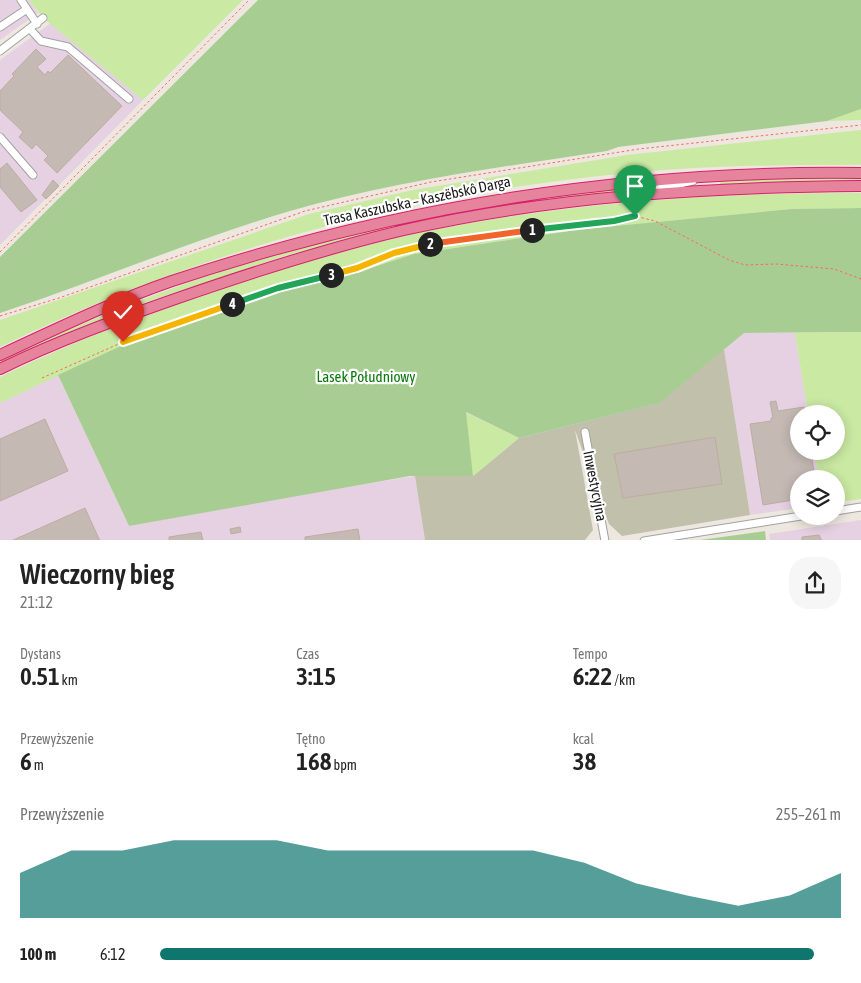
<!DOCTYPE html>
<html lang="pl">
<meta charset="utf-8">
<style>
body{margin:0;font-family:"Asap Condensed",sans-serif;background:#f6f6f6;color:#222;height:100vh;display:flex;flex-direction:column;font-size:19px;white-space:nowrap}
*{box-sizing:border-box;margin:0}
p{font-size:16px;color:#767676}
.icon{flex:none;width:28px;height:28px;fill:none;stroke:currentColor;stroke-width:2;stroke-linecap:round;stroke-linejoin:round}
.map{position:relative;height:540px;overflow:hidden}
.panel{display:flex;flex-direction:column;background:#fff;flex:1}
.panel>*{flex:none}
.controls{position:absolute;left:790px;top:405px;display:grid;gap:10px}
.controls a{display:grid;place-items:center;width:55px;height:55px;border-radius:50%;background:#fff;box-shadow:0 2px 12px #0003;font-size:25px}
.pin{position:absolute;display:grid;place-items:center;width:42px;height:42px;color:#fff;margin:-51px -21px;border-radius:50% 50% 50% 0;rotate:-45deg;box-shadow:0 0 5px #0007}
.pin .icon{rotate:45deg}
.km{position:absolute;width:25px;height:25px;margin:-12px;border-radius:50%;background:#222;color:#fff;font-size:14px;line-height:25px;text-align:center}
.round{display:grid;place-items:center;flex:none;width:52px;height:52px;border-radius:20px;background:#f6f6f6}
.overview{display:flex;align-items:center;justify-content:space-between;height:85px;padding:0 20px}
h1{font-size:28px;font-weight:600;line-height:38px}
.stats{display:grid;grid-template-columns:repeat(3,1fr);gap:8px;height:85px;padding:5px 20px}
.stats div{display:grid;align-content:center}
.stats b{font-size:25px;font-weight:600}
.stats small{font-size:14px;font-weight:400}
.stats p{font-size:14px}
.chart{height:140px;padding:10px 20px}
.chart p{display:flex;justify-content:space-between}
.chart svg{width:100%;height:90px;margin-top:5px;fill:#0f766e;opacity:.7}
ul{padding:0 20px;list-style:none;font-size:16px}
li{display:grid;grid-template-columns:80px 60px 1fr;align-items:center;height:38px}
li i{height:12px;border-radius:6px;background:#0f766e}
.map>svg:first-child{display:block}
.industrial{fill:#e6d1e3}
.construction{fill:#c1c0ab}
.grass{fill:#cae9a3}
.forest{fill:#a8cd93}
.building{fill:#c4b9b3;stroke:#beaca2}
.lines{fill:none;stroke-linecap:round;stroke-linejoin:round}
.minor-casing{stroke:#a2a2a2;stroke-width:9}
.highway-casing{stroke:#d7206a;stroke-width:12}
.path{stroke:#fc6761;stroke-width:1;stroke-dasharray:2.5 2.5;stroke-linecap:butt}
.minor{stroke:#fff;stroke-width:7}
.highway{stroke:#e7849d;stroke-width:10}
.split-1-casing{stroke:#fff;stroke-width:10}
.split-2-casing{stroke:#fff;stroke-width:10}
.split-3-casing{stroke:#fff;stroke-width:10}
.split-4-casing{stroke:#fff;stroke-width:10}
.split-5-casing{stroke:#fff;stroke-width:10}
.split-1{stroke:#22a559;stroke-width:6}
.split-2{stroke:#f0652b;stroke-width:6}
.split-3{stroke:#f5b400;stroke-width:6}
.split-4{stroke:#22a559;stroke-width:6}
.split-5{stroke:#f5b400;stroke-width:6}
.labels{text-anchor:middle;stroke-width:4.5;stroke-linejoin:round;paint-order:stroke}
.street-label{font-size:15px;fill:#1b1b1b;stroke:#fff}
.park-label{font-size:15px;fill:#09780b;stroke:#fff}
</style>
<div class="map">
<svg width="861" height="541" viewBox="0 0 861 541">
<rect width="100%" height="100%" fill="#ede7df"/>
<!-- industrial -->
<path class="industrial" d="M0 0H29L38 13 0 40Z
M51 23 143 100 0 245V60Z
M744 332 795 333 808 414H799V451H814L819 479H799V508L750 515 724 349Z
M58 375 129 526 302 494 415 476 425 540 0 541V403Z
M861 520V540H770L769 534Z"/>
<!-- construction -->
<path class="construction" d="M724 349 750 515 622 536 609 524 575 430 593 530 585 540H425L415 476H473L519 438 658 403Z"/>
<!-- grass -->
<path class="grass" d="M29 0H243L143 100 43 18Z
M861 109V120L827 121Z
M861 130V165C800 165 739 165 678 169 441 185 213 244 0 347V320L309 214 413 190 627 155Z
M861 177V182L720 184V180Z
M622 187 623 191 406 225 285 256 147 302 80 328 0 364V359C90 320 180 282 275 254 332 237 392 224 450 212 507 200 565 195 622 187Z
M861 193V208L792 209 583 229 414 254 361 271 273 293 123 345 0 403V377C96 331 194 293 296 263 479 210 671 192 861 193Z
M861 332V499L836 502V479H819L814 451H836V414H808L795 333Z
M465 412 519 438 473 476Z"/>
<!-- forest -->
<path class="forest" d="M258 0H861V109L827 121 618 147 607 151C501 167 394 181 290 211 192 240 97 281 0 313V257Z
M861 208V332L744 333 659 403 519 438 466 412 473 476H410L129 526 58 375 123 345 211 314 273 293 361 271 414 254 583 229 792 209Z
M765 531 766 540H700Z"/>
<!-- building -->
<path class="building" d="M36 49 46 59 37 67 45 75 48 71 50 73 68 55 122 106 57 173 44 160 48 156 36 144 32 149 19 137 23 132 0 110V91L14 76 12 74Z
M7 163 37 200 21 212 0 187V169Z
M53 180 59 186 46 199 42 195Z
M776 401 778 411 804 407 805 414H799V451H811L815 479H799V499L763 505 750 424 771 421V418H773L770 402Z
M45 419 68 471 0 501V439Z
M715 437 722 484 623 498 614 454Z
M85 508 100 541H11Z
M240 527 241 532 231 534 230 529Z
M358 529 360 541H305V537Z
M201 532 203 541H169V537Z
M819 535 822 541H802V537Z"/>
<g class="lines">
<defs>
<path id="minor" d="M27 9 37 24
M0 27 27 9 21 0
M30 29 41 41 68 47 129 99
M0 51 43 18
M0 137 33 175
M652 190 693 181
M585 432 605 541
M836 511 861 507
M644 541 801 516"/>
<path id="highway" d="M0 355C56 329 114 301 172 281 398 206 623 170 861 173
M0 369C57 341 118 319 178 298 253 272 327 248 404 230 555 196 708 187 861 186"/>
</defs>
<!-- minor casing -->
<use href="#minor" class="minor-casing"/>
<!-- highway casing -->
<use href="#highway" class="highway-casing"/>
<!-- path -->
<path class="path" d="M0 252 249 0
M0 316 59 298 305 211 431 182 639 149 861 125
M42 378 123 342 278 288 357 268 394 253 437 243 614 221 635 216 655 221 729 260 745 265 776 264 834 269 861 279"/>
<!-- minor -->
<use href="#minor" class="minor"/>
<!-- highway -->
<use href="#highway" class="highway"/>
</g>
<g class="lines">
<defs>
<path id="split-1" d="M532 230 614 221 635 216"/>
<path id="split-2" d="M430 244 532 230"/>
<path id="split-3" d="M331 275 357 268 394 253 430 244"/>
<path id="split-4" d="M232 304 278 288 331 275"/>
<path id="split-5" d="M123 342 232 304"/>
</defs>
<!-- split-1 casing -->
<use href="#split-1" class="split-1-casing"/>
<!-- split-2 casing -->
<use href="#split-2" class="split-2-casing"/>
<!-- split-3 casing -->
<use href="#split-3" class="split-3-casing"/>
<!-- split-4 casing -->
<use href="#split-4" class="split-4-casing"/>
<!-- split-5 casing -->
<use href="#split-5" class="split-5-casing"/>
<!-- split-1 -->
<use href="#split-1" class="split-1"/>
<!-- split-2 -->
<use href="#split-2" class="split-2"/>
<!-- split-3 -->
<use href="#split-3" class="split-3"/>
<!-- split-4 -->
<use href="#split-4" class="split-4"/>
<!-- split-5 -->
<use href="#split-5" class="split-5"/>
</g>
<g class="labels">
<!-- street labels -->
<g class="street-label">
<text transform="translate(417 201) rotate(-12)" y="5">Trasa Kaszubska – Kaszëbskô Darga</text>
<text transform="translate(595 486) rotate(79)" y="5">Inwestycyjna</text>
</g>
<!-- park labels -->
<g class="park-label">
<text x="366" y="382">Lasek Południowy</text>
</g>
</g>
</svg>
<div class="controls">
<a><svg class="icon" aria-label="locate" viewBox="0 0 24 24"><circle cx="12" cy="12" r="6"/><path d="M12 2v4M12 18v4M2 12h4M18 12h4"/></svg></a>
<a><svg class="icon" aria-label="layers" viewBox="0 0 24 24"><path d="M12 4l9 5-9 5-9-5zM3 14l9 5 9-5"/></svg></a>
</div>
<div class="pin" style="left:635px;top:216px;background:#1e9e55"><svg class="icon" aria-label="arrive" viewBox="0 0 24 24"><path d="M6 21V4h12l-3 4 3 4H6"/></svg></div>
<div class="pin" style="left:123px;top:342px;background:#d93025"><svg class="icon" aria-label="check" viewBox="0 0 24 24"><path d="M5 12l5 5 9-10"/></svg></div>
<b class="km" style="left:532px;top:230px">1</b>
<b class="km" style="left:430px;top:244px">2</b>
<b class="km" style="left:331px;top:275px">3</b>
<b class="km" style="left:232px;top:304px">4</b>
</div>
<section class="panel">
<div class="overview"><div><h1>Wieczorny bieg</h1><p>21:12</p></div><a class="round"><svg class="icon" aria-label="share" viewBox="0 0 24 24"><path d="M12 15V3M7 8l5-5 5 5M5 13v7h14v-7"/></svg></a></div>
<div class="stats">
<div><p>Dystans</p><b>0.51<small> km</small></b></div>
<div><p>Czas</p><b>3:15</b></div>
<div><p>Tempo</p><b>6:22<small> /km</small></b></div>
</div>
<div class="stats">
<div><p>Przewyższenie</p><b>6<small> m</small></b></div>
<div><p>Tętno</p><b>168<small> bpm</small></b></div>
<div><p>kcal</p><b>38</b></div>
</div>
<div class="chart"><p><span>Przewyższenie</span>255–261 m</p>
<svg viewBox="0 0 160 44" preserveAspectRatio="none"><path d="M0 44V22L10 11L20 11L30 6L40 6L50 6L60 11L70 11L80 11L90 11L100 11L110 17L120 27L130 33L140 38L150 33L160 22V44z"/></svg>
</div>
<ul>
<li><b>100 m</b>6:12<i style="width:96%"></i></li>
</ul>
</section>
